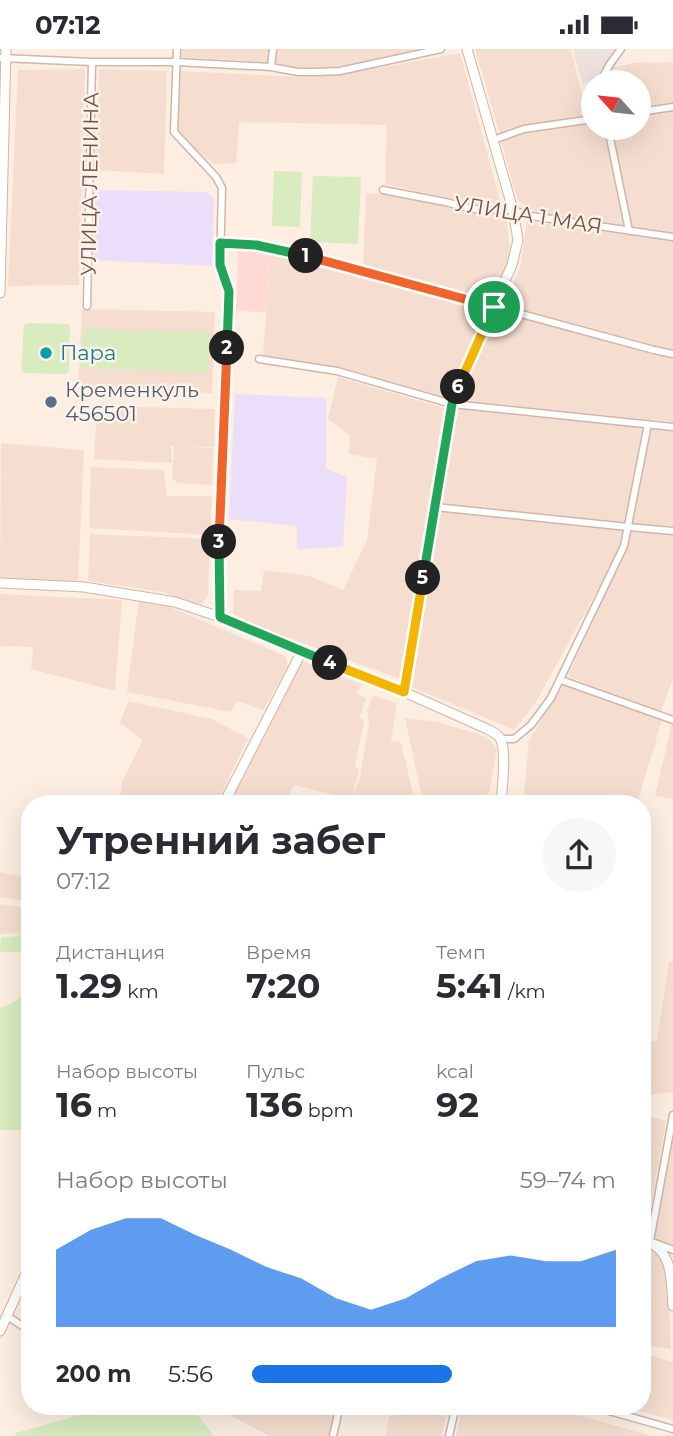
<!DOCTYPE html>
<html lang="ru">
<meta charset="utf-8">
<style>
body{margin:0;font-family:Montserrat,sans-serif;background:#f7f7f7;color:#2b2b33;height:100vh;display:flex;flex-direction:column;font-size:26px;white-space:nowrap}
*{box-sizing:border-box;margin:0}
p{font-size:23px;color:#7c7c81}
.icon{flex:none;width:38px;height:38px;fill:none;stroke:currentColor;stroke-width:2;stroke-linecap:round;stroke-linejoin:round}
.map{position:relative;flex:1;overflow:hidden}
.side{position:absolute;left:21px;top:746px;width:630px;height:620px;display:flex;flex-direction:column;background:#fff;border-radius:28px;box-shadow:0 7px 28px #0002}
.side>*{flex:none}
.needle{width:46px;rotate:297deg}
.controls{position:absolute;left:581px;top:21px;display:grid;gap:14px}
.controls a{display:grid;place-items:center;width:70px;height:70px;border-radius:50%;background:#fff;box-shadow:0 7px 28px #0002;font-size:35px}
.pin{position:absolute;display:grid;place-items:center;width:60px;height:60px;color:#fff;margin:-30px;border:4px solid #fff;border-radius:50%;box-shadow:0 2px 7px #0007}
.km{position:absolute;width:35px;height:35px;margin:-18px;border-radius:50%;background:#222;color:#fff;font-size:19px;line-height:35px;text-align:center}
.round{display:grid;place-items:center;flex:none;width:74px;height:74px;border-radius:37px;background:#f7f7f7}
.headline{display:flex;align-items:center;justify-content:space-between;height:119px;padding:0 35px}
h1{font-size:38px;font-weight:700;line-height:52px}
.figures{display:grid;grid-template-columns:repeat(3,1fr);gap:10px;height:119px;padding:7px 35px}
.figures div{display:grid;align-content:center}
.figures b{font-size:35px;font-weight:700}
.figures small{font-size:19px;font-weight:400}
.figures p{font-size:19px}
.chart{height:196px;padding:14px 35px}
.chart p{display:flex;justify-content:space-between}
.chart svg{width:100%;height:126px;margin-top:7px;fill:#1a73e8;opacity:.7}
ul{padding:0 35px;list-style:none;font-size:23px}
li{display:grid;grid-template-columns:112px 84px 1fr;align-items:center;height:52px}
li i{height:18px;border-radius:9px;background:#1a73e8}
.status{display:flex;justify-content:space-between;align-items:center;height:49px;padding:0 35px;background:#fff;direction:ltr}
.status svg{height:19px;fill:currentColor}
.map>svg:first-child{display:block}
.residential{fill:#f5decf}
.commercial{fill:#ffdad4}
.industrial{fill:#ece1dc}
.education{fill:#ebdefa}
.green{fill:#d8ecbf}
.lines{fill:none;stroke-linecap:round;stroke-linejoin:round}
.street-casing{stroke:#d1b5aa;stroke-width:9}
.secondary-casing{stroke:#d4b4a7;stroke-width:11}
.street{stroke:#fff;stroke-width:6}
.secondary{stroke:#fff;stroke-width:9}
.split-1-casing{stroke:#fff;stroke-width:14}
.split-2-casing{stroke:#fff;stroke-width:14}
.split-3-casing{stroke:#fff;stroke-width:14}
.split-4-casing{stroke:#fff;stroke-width:14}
.split-5-casing{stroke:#fff;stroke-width:14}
.split-6-casing{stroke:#fff;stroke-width:14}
.split-7-casing{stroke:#fff;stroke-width:14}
.split-1{stroke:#f0652b;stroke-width:9}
.split-2{stroke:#22a559;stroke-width:9}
.split-3{stroke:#f0652b;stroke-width:9}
.split-4{stroke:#22a559;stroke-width:9}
.split-5{stroke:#f5b400;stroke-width:9}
.split-6{stroke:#22a559;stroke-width:9}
.split-7{stroke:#f5b400;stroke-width:9}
.culture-dot{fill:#0f9aa8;stroke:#fff2e8;stroke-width:2.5}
.service-dot{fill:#5c6f8a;stroke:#fff2e8;stroke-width:2.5}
.labels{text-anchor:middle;stroke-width:5;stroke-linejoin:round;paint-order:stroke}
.street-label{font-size:21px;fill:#765046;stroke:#fff2e8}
.culture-label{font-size:21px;fill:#0d838f;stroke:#fff2e8;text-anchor:start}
.service-label{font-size:21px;fill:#4e5e75;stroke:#fff2e8;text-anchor:start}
</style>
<div class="status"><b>07:12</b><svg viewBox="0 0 49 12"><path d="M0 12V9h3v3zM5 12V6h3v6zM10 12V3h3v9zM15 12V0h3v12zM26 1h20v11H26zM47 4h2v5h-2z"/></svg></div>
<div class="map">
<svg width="673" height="1387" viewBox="0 0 673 1387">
<rect width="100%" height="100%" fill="#fdeee1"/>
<!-- residential -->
<path class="residential" d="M182 0H271L270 13 181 8Z
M275 0H432L342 19 299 20 274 13Z
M475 0H571L587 66 521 77 500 86Z
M460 4 501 155 489 158 385 135 387 76 239 73 236 114 214 115 188 94 178 80 180 22 299 28 340 26Z
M673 13V54L639 58V33H602L611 19 634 14Z
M85 20 79 236 8 237 18 21Z
M99 20 167 22 164 125 96 121Z
M673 61V185L632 180 611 79H639V67Z
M593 71V79H604L623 177 540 165 518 152 501 92 523 83Z
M366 144 407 149 506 167 511 210 494 254 487 256 363 219Z
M527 172 673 192V302L655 299 504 256 520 219Z
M271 204 361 224 489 261 458 324 449 351 339 319 263 307Z
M82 260 215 263 212 344 78 340Z
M501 260 673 307V373L459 353 467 327Z
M338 328 444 359 400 630 233 569 234 541 261 542 264 521 309 527 343 541 367 491 377 410 349 405 350 387 328 370Z
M97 357 215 360 214 398 174 397 213 399 212 436 178 434 172 429 174 397H171L172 414 94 410Z
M457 359 646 376 627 475 441 455Z
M650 377 673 380V477L632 475Z
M1 394 84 401 78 533 0 529Z
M91 418 164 421 167 447H212L210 486 89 479Z
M440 461 625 482 619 501 535 655 514 681 412 638Z
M632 481 673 484V629L660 666 568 627 625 502Z
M90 485 210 490 208 546 200 557 163 543 88 532Z
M0 545 122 551 115 642 31 620 33 598 0 597Z
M139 550 165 556 285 607 288 618 263 661 237 652 231 663 127 643Z
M301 612 362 635 357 645 366 649 360 668 364 673 355 717 359 722 352 748 359 732 369 675 367 661 373 647 397 654 391 692 401 693 415 754H350L351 750 294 736 284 754H229Z
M567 635 662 671 638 752 626 754H586L573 751 572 754H523L529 692 560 638Z
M128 652 211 670 248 689 217 754H119L122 733 143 691 120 674Z
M405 669 438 673 487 688 497 700 487 754H435L434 751 423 754Z
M672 674H673V750L655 747Z
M0 823 30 829V849L18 851 0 848Z
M0 855 24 858 30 856V884L0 885Z
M669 912 673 913V1043L642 1047V991L657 992Z
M642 1065 666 1072 646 1185H642Z
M673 1082V1197L651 1187Z
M642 1197 654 1202 665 1213 668 1227 671 1300 642 1296Z
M642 1304 673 1313V1371L617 1356H642Z
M220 1356H336L329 1387H269L218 1360Z
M392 1356H449L441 1387H385Z
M463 1356H540L653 1387H456Z"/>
<!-- commercial -->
<path class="commercial" d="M238 198 259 199 271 204 266 263 236 262Z"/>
<!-- industrial -->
<path class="industrial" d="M573 0H617L593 32 582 35Z"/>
<!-- education -->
<path class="education" d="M97 141 206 143 214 149 212 217 93 211Z
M235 345 326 349V420L347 428 343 498 297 500V477L229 470Z"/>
<!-- green -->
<path class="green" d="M274 122 302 123 300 178 272 177Z
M313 127 361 128 358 195 310 193Z
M27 274 68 275 70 278 69 322 65 325 25 324 21 321 24 276Z
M83 280 209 284 208 323 81 319Z
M30 885V903H0L1 889Z
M30 924V1081H0V959C22 952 24 945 30 924Z
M136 1356H190L214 1387H14L16 1384 76 1367Z"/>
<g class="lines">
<defs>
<path id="street" d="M177 0 174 83 216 128 222 139 220 216 229 242 219 478 220 568
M0 9 92 13H176L271 18 298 23H316L340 22 441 0
M271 18 273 0
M600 33 610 15 621 0
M639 63 673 58
M608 79 629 182
M493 91 524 80 593 70
M383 141 445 153 473 160 513 161 531 167 673 188
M220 194 256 196 292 203 654 301 673 305
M87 257 92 13
M259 310 337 322 452 355 673 378
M435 458 628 478 673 482
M561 631 673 671
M500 690H514L531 676 551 649 624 497 648 375
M650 1192 673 1066
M655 1194 673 1201
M7 1267 30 1282
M588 1356 673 1380
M333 1387 340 1356
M449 1387 456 1356"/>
<path id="secondary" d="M0 244 6 0
M0 534 84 538 175 553 220 568 404 643 485 679C490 682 497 684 500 689 507 701 502 740 501 754
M404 643 452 355 461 329 512 216 518 191 513 161 467 0
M224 754 302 602
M642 1191C673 1199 671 1228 673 1257
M0 1282 30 1216"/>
</defs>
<!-- street casing -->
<use href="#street" class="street-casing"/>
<!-- secondary casing -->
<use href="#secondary" class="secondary-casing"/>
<!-- street -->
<use href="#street" class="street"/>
<!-- secondary -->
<use href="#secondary" class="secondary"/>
</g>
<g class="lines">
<defs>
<path id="split-1" d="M306 207 494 258"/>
<path id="split-2" d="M227 299 229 242 220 216V194L256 196 306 207"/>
<path id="split-3" d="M219 493 227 299"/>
<path id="split-4" d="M219 493 220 568 330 614"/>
<path id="split-5" d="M330 614 404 643 423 529"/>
<path id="split-6" d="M423 529 452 355 458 338"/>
<path id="split-7" d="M458 338 494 258"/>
</defs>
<!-- split-1 casing -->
<use href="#split-1" class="split-1-casing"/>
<!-- split-2 casing -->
<use href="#split-2" class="split-2-casing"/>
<!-- split-3 casing -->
<use href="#split-3" class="split-3-casing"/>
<!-- split-4 casing -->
<use href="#split-4" class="split-4-casing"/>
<!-- split-5 casing -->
<use href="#split-5" class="split-5-casing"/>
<!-- split-6 casing -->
<use href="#split-6" class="split-6-casing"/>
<!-- split-7 casing -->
<use href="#split-7" class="split-7-casing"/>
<!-- split-1 -->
<use href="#split-1" class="split-1"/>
<!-- split-2 -->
<use href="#split-2" class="split-2"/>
<!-- split-3 -->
<use href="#split-3" class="split-3"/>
<!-- split-4 -->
<use href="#split-4" class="split-4"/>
<!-- split-5 -->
<use href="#split-5" class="split-5"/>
<!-- split-6 -->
<use href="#split-6" class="split-6"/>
<!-- split-7 -->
<use href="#split-7" class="split-7"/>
</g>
<!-- markers -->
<circle class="culture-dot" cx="46" cy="304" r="7"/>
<circle class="service-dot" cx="51" cy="353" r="7"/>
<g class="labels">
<!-- street labels -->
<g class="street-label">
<text transform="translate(90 135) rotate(-89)" y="7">УЛИЦА ЛЕНИНА</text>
<text transform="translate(528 166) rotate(9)" y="7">УЛИЦА 1 МАЯ</text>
</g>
<!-- culture labels -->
<g class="culture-label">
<text x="60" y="311">Пара</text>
</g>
<!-- service labels -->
<g class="service-label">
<text x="65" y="348">Кременкуль<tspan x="65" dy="24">456501</tspan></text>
</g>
</g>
</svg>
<div class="controls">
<a><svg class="needle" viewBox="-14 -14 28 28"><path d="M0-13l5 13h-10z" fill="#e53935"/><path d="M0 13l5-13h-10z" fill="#7c7c81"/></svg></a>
</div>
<div class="pin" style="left:494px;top:258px;background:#1e9e55"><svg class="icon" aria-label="arrive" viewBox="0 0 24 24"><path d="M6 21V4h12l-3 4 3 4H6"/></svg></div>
<b class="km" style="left:306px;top:207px">1</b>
<b class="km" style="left:227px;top:299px">2</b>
<b class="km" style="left:219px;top:493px">3</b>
<b class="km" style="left:330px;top:614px">4</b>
<b class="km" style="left:423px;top:529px">5</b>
<b class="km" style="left:458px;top:338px">6</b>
<section class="side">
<div class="headline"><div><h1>Утренний забег</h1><p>07:12</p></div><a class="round"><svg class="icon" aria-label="share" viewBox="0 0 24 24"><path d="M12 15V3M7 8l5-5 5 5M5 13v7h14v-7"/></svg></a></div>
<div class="figures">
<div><p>Дистанция</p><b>1.29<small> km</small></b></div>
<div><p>Время</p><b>7:20</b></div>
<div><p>Темп</p><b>5:41<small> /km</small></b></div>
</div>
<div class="figures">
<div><p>Набор высоты</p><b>16<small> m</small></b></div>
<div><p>Пульс</p><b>136<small> bpm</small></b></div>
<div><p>kcal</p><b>92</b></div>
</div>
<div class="chart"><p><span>Набор высоты</span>59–74 m</p>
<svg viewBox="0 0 160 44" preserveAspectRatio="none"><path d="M0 44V17L10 10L20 6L30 6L40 12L50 17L60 23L70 27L80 34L90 38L100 34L110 27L120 21L130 19L140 21L150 21L160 17V44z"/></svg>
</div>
<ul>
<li><b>200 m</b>5:56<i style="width:55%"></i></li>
</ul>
</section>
</div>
